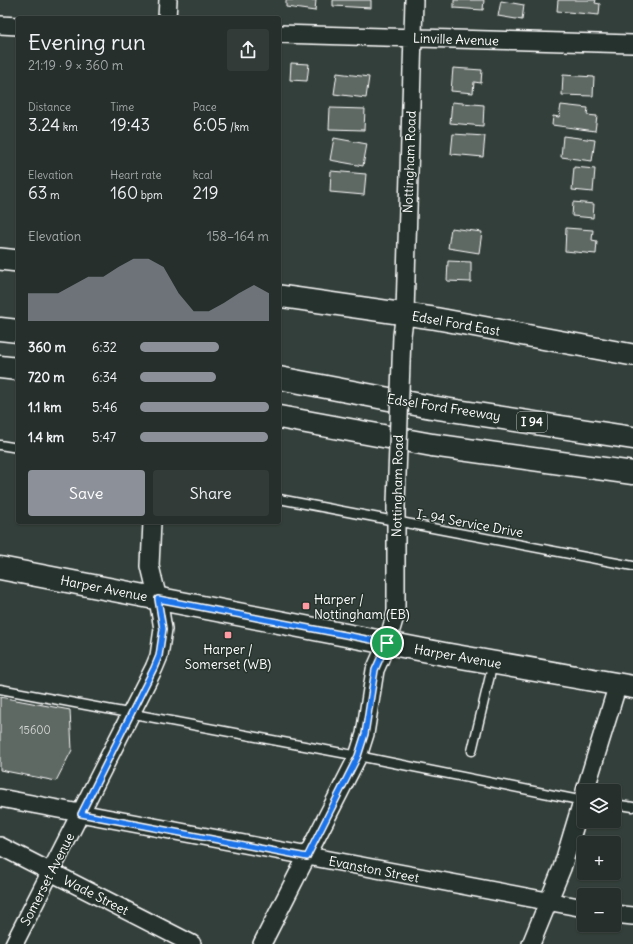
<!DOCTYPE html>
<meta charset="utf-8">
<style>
body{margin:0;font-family:Delius,sans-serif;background:#323b38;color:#f1f3f6;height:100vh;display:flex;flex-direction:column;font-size:15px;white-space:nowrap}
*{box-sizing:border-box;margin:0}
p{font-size:13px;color:#a4a9a9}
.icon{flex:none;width:22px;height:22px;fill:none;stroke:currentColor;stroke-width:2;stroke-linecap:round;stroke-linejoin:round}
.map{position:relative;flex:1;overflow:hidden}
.sheet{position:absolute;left:16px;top:16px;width:265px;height:508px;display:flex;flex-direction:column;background:#262f2c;border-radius:4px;box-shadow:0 1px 3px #0004,0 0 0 1px #424a48}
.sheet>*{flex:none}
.tools{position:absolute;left:577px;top:784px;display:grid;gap:8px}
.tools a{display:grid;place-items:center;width:44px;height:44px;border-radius:4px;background:#262f2c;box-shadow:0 1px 3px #0004,0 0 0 1px #424a48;font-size:20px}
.pin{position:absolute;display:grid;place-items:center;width:34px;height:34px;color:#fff;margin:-17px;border:2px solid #fff;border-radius:50%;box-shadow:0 1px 4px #0007}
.round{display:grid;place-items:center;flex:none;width:42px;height:42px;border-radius:4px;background:#323b38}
.head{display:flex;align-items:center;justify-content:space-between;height:68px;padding:0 12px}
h1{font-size:22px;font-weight:600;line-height:30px}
.metrics{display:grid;grid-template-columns:repeat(3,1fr);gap:6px;height:68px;padding:4px 12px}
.metrics div{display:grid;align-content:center}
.metrics b{font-size:17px;font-weight:600}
.metrics small{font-size:11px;font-weight:400}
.metrics p{font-size:11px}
.chart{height:112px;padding:8px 12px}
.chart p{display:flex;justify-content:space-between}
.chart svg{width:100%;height:72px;margin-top:4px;fill:#8c9099;opacity:.7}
.button{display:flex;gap:8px;margin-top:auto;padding:8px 12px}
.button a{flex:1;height:46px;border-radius:4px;background:#8c9099;color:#fff;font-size:16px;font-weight:600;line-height:46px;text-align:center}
.button a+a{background:#323b38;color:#f1f3f6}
ul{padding:0 12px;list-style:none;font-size:13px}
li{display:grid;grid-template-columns:64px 48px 1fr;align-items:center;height:30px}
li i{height:10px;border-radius:5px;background:#8c9099}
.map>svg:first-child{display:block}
.building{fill:#5f6964;stroke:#fff}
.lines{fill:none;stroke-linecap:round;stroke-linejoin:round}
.service-casing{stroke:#fff;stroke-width:11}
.minor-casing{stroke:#fff;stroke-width:20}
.tertiary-casing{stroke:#fff;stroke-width:24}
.secondary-casing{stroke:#fff;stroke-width:25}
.motorway-casing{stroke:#fff;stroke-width:25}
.service{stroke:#26332d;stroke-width:8}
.minor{stroke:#26332d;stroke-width:17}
.tertiary{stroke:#26332d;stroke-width:21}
.secondary{stroke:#26332d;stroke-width:22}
.motorway{stroke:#26332d;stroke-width:22}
.minor-bridge-casing{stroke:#fff;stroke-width:20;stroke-linecap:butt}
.minor-bridge{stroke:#26332d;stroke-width:17}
.route-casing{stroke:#fff;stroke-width:8}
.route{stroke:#1a73e8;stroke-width:5}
.poi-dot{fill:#ff9aa2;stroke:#26332d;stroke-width:1.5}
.labels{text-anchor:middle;stroke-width:3;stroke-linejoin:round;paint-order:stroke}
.number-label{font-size:11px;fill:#d7dad8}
.shield{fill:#26332d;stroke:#bec2c0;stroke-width:1}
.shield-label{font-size:12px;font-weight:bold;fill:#fff}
.street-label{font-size:13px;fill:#fff;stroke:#26332d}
.poi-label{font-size:13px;fill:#fff;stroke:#26332d;text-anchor:start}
</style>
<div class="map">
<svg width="633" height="944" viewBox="0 0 633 944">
<rect width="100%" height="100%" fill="#333f3a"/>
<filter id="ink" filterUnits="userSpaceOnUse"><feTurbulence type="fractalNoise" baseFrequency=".025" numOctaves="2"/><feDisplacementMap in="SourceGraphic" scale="8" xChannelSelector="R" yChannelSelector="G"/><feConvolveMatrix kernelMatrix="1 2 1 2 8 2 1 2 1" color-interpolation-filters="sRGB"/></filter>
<g filter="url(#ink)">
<!-- building -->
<path class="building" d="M286 0H316L315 11 286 7Z
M333 0H371V8L333 6Z
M454 0H484L483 10 454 8Z
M558 0H596L595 3 600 4 599 15 557 11Z
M501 1 524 5 522 20 498 16Z
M291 63 309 64 307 81 290 80Z
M453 68 482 70 481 83 474 82 473 93 451 91Z
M337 73 369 77 366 98 334 94Z
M563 75 594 77 593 96 562 95Z
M452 102 484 105 483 126 450 123Z
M561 105 588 108 587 115 597 116 595 131 552 125 553 116 559 117Z
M330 108 365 109 364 130 329 129Z
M453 134 485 136 483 157 451 154Z
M563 136 595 140 592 161 561 157Z
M334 138 367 144 363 166 330 160Z
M574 167 595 169 593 192 572 190Z
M331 171 366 174 364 195 330 192Z
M573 202 594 204 593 218 572 216Z
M451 228 482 232 479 253 448 248Z
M566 228 593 230 592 240 597 241 596 254 565 251Z
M448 261 471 262V282L447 281Z
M0 697 70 710 72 750 56 781 0 770Z"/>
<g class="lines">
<defs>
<path id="service" d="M0 445 18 448
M279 499 633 566
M0 689 358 756 584 801
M472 751 493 663
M614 804 633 807"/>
<path id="minor" d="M167 18 168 0
M0 25 18 26
M279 34 633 44
M402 335 405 313 414 0
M585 791 618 684
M0 798 584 908
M0 846 192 944
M614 914 633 916
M14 944 154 668 159 656 163 629 158 599 150 566 152 522
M262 944 358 756 365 734 375 670 387 643 396 613V503
M531 944 562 868 584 795"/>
<path id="tertiary" d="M0 259 18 261
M279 296 433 318 633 355"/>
<path id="secondary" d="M0 568 444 654 633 687"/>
<path id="motorway" d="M0 329 18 331
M0 367 18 369
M279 378 431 407 633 438
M279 417 432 445 633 473"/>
</defs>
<!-- service casing -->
<use href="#service" class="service-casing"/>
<!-- minor casing -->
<use href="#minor" class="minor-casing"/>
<!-- tertiary casing -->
<use href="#tertiary" class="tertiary-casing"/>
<!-- secondary casing -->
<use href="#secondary" class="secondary-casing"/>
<!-- motorway casing -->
<use href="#motorway" class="motorway-casing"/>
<!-- service -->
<use href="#service" class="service"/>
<!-- minor -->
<use href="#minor" class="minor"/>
<!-- tertiary -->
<use href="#tertiary" class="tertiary"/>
<!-- secondary -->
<use href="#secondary" class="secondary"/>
<!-- motorway -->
<use href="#motorway" class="motorway"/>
<defs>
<path id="minor-bridge" d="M396 503 402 335"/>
</defs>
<!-- minor-bridge casing -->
<use href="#minor-bridge" class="minor-bridge-casing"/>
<!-- minor-bridge -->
<use href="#minor-bridge" class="minor-bridge"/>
</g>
</g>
<g class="lines" filter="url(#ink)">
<defs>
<path id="route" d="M158 599 387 643 375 670 365 734 358 756 307 857 81 814 154 668 159 656 163 629Z"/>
</defs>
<!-- route casing -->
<use href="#route" class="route-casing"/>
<!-- route -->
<use href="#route" class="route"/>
</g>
<!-- markers -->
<g class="poi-dot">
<rect x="302" y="602" width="8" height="8" rx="2"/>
<rect x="224" y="631" width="8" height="8" rx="2"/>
</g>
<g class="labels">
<!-- number labels -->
<g class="number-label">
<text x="35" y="734">15600</text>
</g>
<!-- shield labels -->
<rect class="shield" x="517" y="412" width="30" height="20" rx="3"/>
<g class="shield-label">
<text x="532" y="426">I 94</text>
</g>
<!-- street labels -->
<g class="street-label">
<text transform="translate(456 39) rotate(2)" y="5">Linville Avenue</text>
<text transform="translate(409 162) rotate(-88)" y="5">Nottingham Road</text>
<text transform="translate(456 323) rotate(10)" y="5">Edsel Ford East</text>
<text transform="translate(444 407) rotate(9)" y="5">Edsel Ford Freeway</text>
<text transform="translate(397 486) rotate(-89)" y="5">Nottingham Road</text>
<text transform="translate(470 523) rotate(10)" y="5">I- 94 Service Drive</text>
<text transform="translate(104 588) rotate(11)" y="5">Harper Avenue</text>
<text transform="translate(458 656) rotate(10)" y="5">Harper Avenue</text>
<text transform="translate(374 869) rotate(11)" y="5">Evanston Street</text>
<text transform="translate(47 879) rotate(-63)" y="5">Somerset Avenue</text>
<text transform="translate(96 895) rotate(27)" y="5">Wade Street</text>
</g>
<!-- poi labels -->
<g class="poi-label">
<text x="314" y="604">Harper /<tspan x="314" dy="15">Nottingham (EB)</tspan></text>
<text x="228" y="654" text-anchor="middle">Harper /<tspan x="228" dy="15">Somerset (WB)</tspan></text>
</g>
</g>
</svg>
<div class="tools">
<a><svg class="icon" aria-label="layers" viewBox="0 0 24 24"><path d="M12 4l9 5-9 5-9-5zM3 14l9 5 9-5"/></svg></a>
<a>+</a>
<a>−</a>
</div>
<div class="pin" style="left:387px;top:643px;background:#1e9e55"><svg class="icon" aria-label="arrive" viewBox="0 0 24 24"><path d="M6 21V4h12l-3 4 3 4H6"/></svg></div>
<section class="sheet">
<div class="head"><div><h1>Evening run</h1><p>21:19 · 9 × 360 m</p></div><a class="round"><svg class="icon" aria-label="share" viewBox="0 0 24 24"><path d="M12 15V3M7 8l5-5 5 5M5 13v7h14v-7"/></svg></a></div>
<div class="metrics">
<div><p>Distance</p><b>3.24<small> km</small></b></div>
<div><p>Time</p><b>19:43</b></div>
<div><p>Pace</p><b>6:05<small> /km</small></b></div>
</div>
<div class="metrics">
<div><p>Elevation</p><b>63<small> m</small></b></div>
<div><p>Heart rate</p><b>160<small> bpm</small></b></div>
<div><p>kcal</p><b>219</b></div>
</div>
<div class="chart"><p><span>Elevation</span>158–164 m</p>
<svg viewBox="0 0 160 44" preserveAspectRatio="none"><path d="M0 44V27L10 27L20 27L30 22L40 17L50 17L60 11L70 6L80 6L90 11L100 27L110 38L120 38L130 33L140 27L150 22L160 27V44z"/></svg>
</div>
<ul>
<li><b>360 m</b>6:32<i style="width:61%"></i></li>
<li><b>720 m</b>6:34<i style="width:59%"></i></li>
<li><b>1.1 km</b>5:46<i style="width:100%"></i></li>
<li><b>1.4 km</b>5:47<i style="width:99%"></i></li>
</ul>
<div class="button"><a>Save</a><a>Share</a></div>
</section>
</div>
